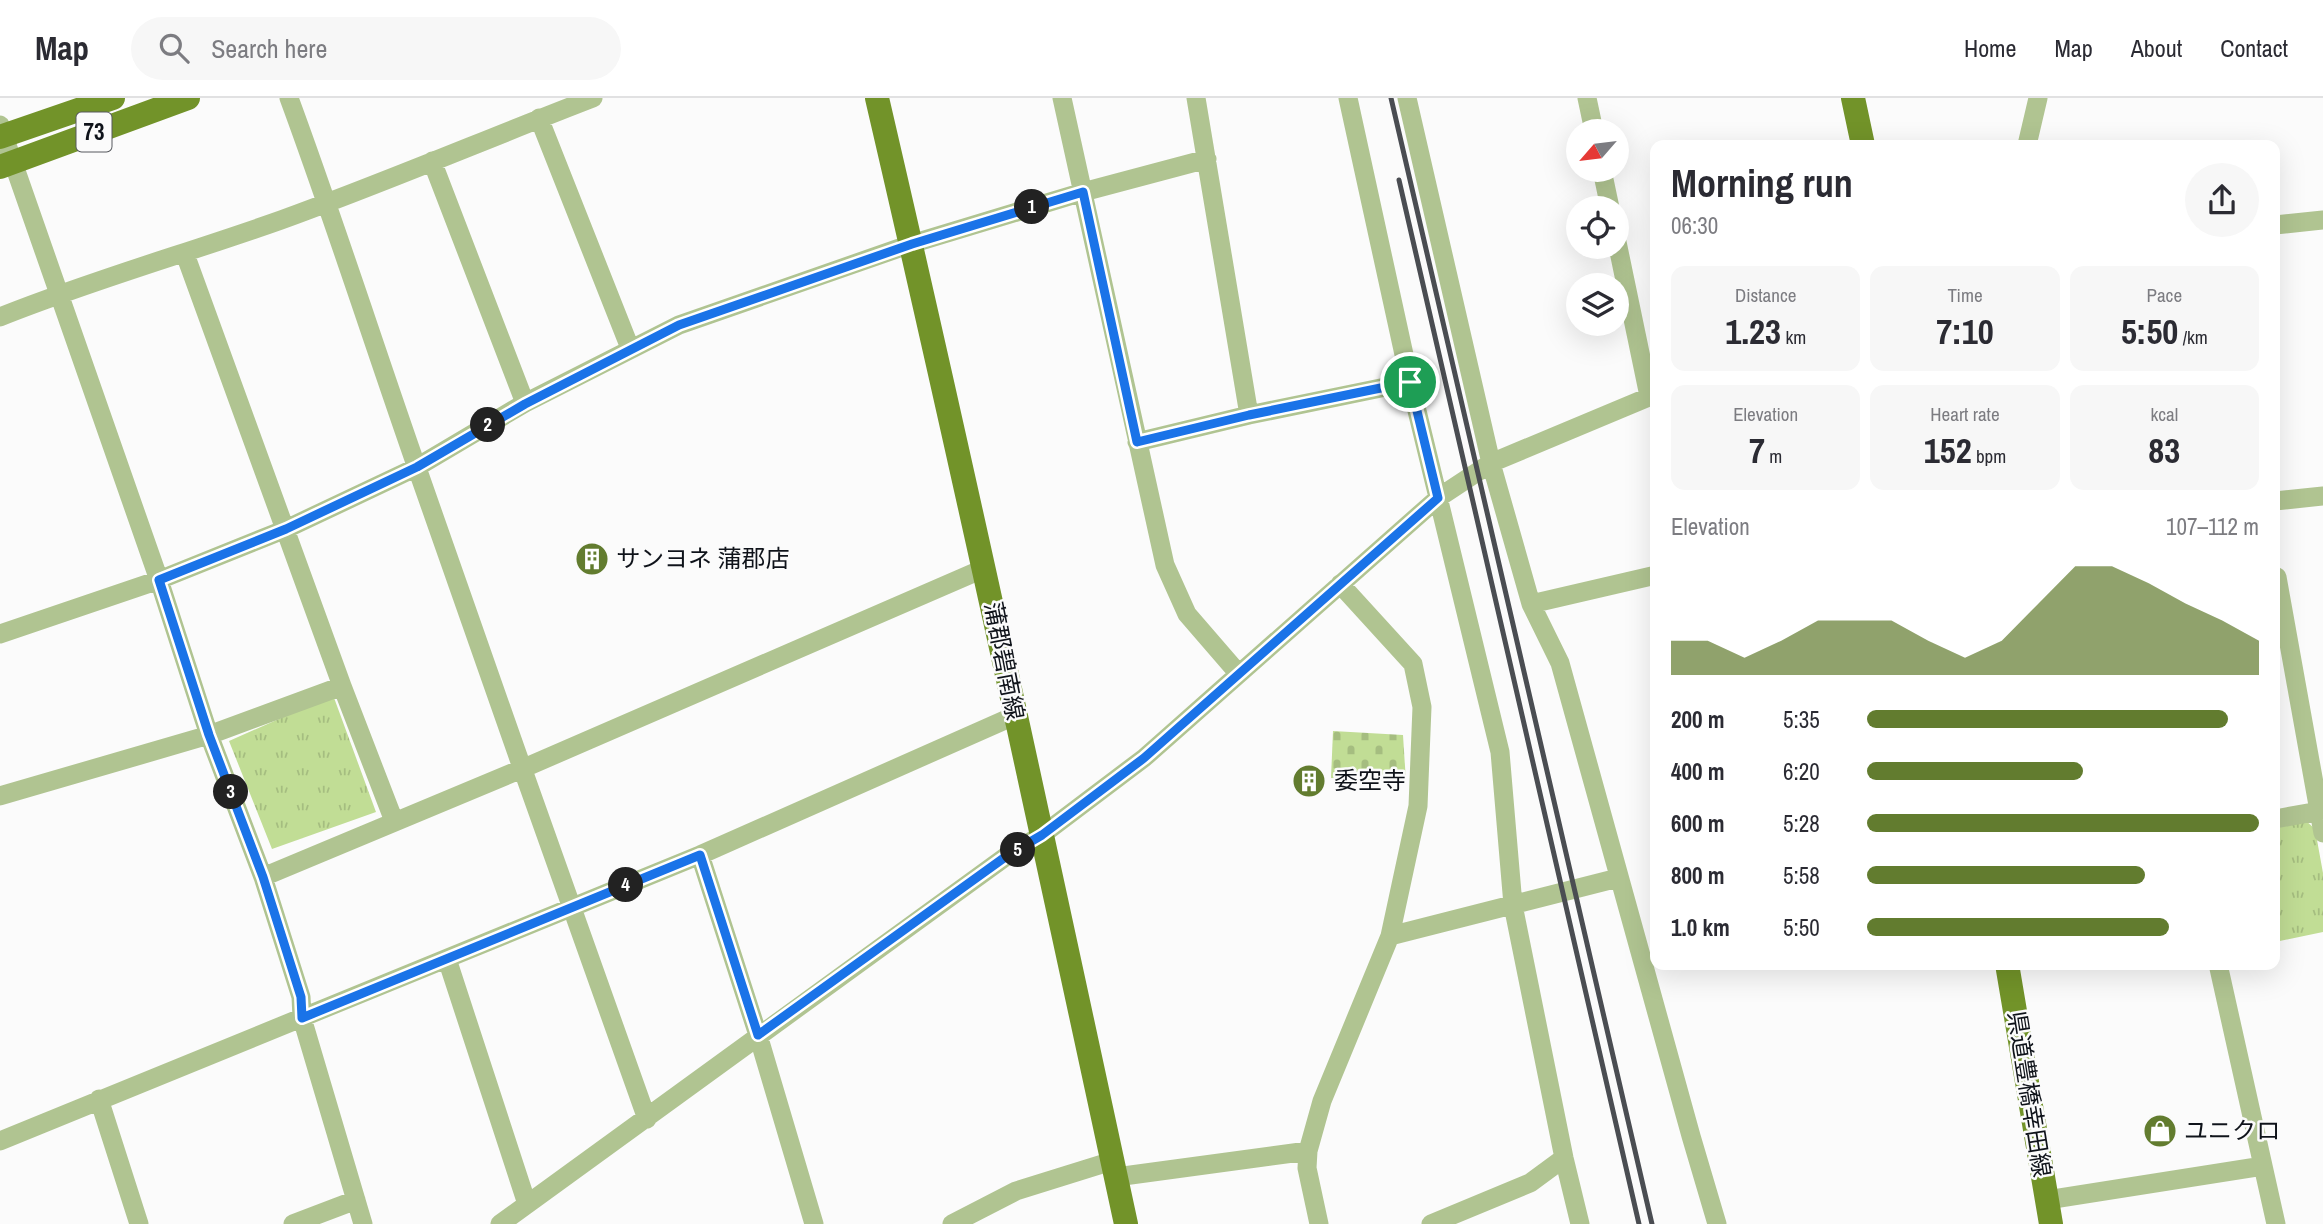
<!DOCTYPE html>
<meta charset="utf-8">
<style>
body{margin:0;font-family:"Archivo Narrow","Noto Sans JP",sans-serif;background:#f7f7f7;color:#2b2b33;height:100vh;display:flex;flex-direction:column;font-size:26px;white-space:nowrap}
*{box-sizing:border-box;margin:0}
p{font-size:23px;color:#7c7c81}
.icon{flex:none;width:38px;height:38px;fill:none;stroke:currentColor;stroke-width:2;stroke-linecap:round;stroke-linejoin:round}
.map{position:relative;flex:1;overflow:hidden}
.panel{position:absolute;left:1650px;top:42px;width:630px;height:830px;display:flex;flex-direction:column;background:#fff;border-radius:14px;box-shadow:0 7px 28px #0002}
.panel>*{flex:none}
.needle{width:46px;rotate:242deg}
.fabs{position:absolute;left:1566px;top:21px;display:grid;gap:14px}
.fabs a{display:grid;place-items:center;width:63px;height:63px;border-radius:50%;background:#fff;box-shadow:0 7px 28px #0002;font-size:35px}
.pin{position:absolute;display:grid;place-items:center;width:60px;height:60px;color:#fff;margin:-30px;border:4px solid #fff;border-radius:50%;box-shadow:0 2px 7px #0007}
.km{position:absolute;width:35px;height:35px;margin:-18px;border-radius:50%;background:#222;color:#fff;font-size:19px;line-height:35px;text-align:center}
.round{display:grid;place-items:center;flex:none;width:74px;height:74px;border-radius:37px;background:#f7f7f7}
.overview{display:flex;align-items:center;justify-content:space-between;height:119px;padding:0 21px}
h1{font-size:38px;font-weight:800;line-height:52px}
.stats{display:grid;grid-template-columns:repeat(3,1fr);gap:10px;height:119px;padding:7px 21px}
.stats div{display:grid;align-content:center;border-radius:14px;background:#f7f7f7;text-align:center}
.stats b{font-size:35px;font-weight:800}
.stats small{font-size:19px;font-weight:400}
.stats p{font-size:19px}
.chart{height:196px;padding:14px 21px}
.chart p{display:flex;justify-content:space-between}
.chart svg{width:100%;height:126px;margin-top:7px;fill:#627c2f;opacity:.7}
ul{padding:0 21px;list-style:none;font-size:23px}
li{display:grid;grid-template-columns:112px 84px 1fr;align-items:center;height:52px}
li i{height:18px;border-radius:9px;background:#627c2f}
header{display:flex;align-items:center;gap:42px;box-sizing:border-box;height:98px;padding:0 35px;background:#fff;border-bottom:2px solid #e1e1e2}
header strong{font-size:33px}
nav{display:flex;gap:38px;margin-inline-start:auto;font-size:24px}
.search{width:490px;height:63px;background:#f7f7f7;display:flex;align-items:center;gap:18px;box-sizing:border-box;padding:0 24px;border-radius:38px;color:#7c7c81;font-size:26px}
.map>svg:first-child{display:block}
.cemetery{fill:url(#cemetery-stones)}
.park{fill:url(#park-tufts)}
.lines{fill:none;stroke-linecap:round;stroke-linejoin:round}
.minor{stroke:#b0c491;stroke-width:19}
.major{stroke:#729329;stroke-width:24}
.rail{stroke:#4a4d52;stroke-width:5}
.route-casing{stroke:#fff;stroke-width:14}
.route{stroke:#1a73e8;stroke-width:9}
.labels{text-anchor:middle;stroke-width:5;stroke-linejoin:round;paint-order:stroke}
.shield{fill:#fbfbfb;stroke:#56595e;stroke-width:2}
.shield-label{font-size:23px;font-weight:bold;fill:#0f131a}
.poi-label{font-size:24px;fill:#0f131a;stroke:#fbfbfb;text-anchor:start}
.street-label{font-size:24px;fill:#0f131a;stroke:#fbfbfb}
</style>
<header>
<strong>Map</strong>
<div class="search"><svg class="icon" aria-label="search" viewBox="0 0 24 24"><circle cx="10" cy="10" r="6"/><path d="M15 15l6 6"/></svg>Search here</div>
<nav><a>Home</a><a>Map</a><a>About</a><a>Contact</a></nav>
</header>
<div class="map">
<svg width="2323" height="1126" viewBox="0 0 2323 1126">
<defs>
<pattern id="cemetery-stones" width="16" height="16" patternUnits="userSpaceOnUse" patternTransform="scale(1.75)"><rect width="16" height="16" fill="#c1dd95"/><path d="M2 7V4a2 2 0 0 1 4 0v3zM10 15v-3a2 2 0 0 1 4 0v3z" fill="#a5bd80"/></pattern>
<pattern id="park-tufts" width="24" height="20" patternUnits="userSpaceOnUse" patternTransform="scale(1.75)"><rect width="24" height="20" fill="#c1dd95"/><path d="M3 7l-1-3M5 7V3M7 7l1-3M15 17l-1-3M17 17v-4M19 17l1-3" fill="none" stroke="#a5bd80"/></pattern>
</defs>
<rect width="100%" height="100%" fill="#fbfbfb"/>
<!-- cemetery -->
<path class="cemetery" d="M1333 633 1403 637 1406 684 1331 680Z"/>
<!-- park -->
<path class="park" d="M333 597 376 714 272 751 229 643Z
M2304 721 2315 731 2323 775V834L2275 844V728Z"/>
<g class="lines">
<!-- minor -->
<path class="minor" d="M289 0C334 122 374 247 417 370 493 587 569 805 647 1021
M1062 0 1165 467 1187 516 1238 575
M1196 0 1249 317
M1348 0 1410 284 1500 654 1513 807 1564 1060 1580 1126
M1407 0 1491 365 1531 506 1560 565 1691 1038 1717 1126
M1587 0 1594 33
M539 20 630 250
M0 27 159 482 209 637 263 779 301 899 302 920 363 1126
M2027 47 2038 0
M432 63 525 305
M1602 72 1610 110
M2275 127 2323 122
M1617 144 1649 298
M185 156 342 588 394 723
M0 219C92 182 188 155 281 122 386 84 489 40 593 0
M1137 344 1249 317 1410 284
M2275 403 2323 398
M2275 479H2277L2323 735
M1531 506 1656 477
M0 536 159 482 286 431 417 369 525 305 679 227 911 146 1083 94 1207 61
M0 698 209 637 342 588
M2275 721 2319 713
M700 757 758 937 814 1126
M263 779 524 670 985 470
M1390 838 1618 780
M447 861 527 1106
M2218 866 2276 1126
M99 1001 139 1126
M0 1043 700 757 1014 618
M1116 1079 1308 1053
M2047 1102 2263 1068
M293 1126 356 1102
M500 1126 1008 757 1042 737 1144 660 1438 400 1491 365 1656 296
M952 1126 1016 1093 1112 1063
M1319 1126 1307 1070 1308 1053 1322 1003 1390 838 1418 708 1422 609 1413 566 1340 486
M1431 1126 1530 1085 1564 1060"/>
<!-- major -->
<path class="major" d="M877 0C964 374 1045 750 1126 1126
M1853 0 1863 47
M0 39 113 0
M0 69 188 0
M2007 866 2051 1126"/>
<!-- rail -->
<path class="rail" d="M1391 0 1652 1126
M1399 82 1639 1126"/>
</g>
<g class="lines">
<defs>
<path id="route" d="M1083 94 1137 344 1249 317 1410 284 1438 400 1144 660 1042 737 1008 757 758 937 700 757 302 920 301 899 263 779 209 637 159 482 286 431 417 369 525 306 679 227 912 146Z"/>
</defs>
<!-- route casing -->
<use href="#route" class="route-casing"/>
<!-- route -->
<use href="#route" class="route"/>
</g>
<!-- icons -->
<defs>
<symbol id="building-disc" viewBox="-11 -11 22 22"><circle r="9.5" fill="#627c2f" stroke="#fbfbfb"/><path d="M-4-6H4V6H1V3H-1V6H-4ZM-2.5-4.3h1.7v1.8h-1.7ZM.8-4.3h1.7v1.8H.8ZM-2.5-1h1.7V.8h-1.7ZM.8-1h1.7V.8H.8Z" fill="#fff"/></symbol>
<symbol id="shop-disc" viewBox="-11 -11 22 22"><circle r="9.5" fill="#627c2f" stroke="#fbfbfb"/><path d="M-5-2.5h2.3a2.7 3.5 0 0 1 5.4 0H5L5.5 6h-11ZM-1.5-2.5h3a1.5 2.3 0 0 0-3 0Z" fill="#fff"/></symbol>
</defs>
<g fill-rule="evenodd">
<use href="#building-disc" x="573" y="442" width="38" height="38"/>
<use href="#building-disc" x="1290" y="664" width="38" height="38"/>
<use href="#shop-disc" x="2141" y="1014" width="38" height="38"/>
</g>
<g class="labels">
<!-- shield labels -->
<rect class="shield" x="76.5" y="14.5" width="35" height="39" rx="5"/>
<g class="shield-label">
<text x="94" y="42">73</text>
</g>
<!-- poi labels -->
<g class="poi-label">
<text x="616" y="469">サンヨネ 蒲郡店</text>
<text x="1334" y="691">委空寺</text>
<text x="2184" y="1041">ユニクロ</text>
</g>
<!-- street labels -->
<g class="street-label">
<text transform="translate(1004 563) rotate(79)" y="8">蒲郡碧南線</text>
<text transform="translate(2029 996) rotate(81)" y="8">県道豊橋幸田線</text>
</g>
</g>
</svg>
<div class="fabs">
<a><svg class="needle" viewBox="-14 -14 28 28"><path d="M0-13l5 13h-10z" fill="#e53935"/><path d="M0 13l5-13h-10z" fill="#7c7c81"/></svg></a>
<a><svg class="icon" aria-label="locate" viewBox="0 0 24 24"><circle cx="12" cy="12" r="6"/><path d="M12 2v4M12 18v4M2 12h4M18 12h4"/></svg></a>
<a><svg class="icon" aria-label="layers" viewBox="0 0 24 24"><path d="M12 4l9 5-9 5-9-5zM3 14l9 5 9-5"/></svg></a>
</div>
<div class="pin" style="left:1410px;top:284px;background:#1e9e55"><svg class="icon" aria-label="arrive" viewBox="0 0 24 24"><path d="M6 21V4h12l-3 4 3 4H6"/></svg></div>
<b class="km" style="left:1032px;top:109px">1</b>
<b class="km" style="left:488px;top:327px">2</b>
<b class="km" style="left:231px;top:694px">3</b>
<b class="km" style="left:626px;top:787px">4</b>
<b class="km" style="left:1018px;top:752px">5</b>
<section class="panel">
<div class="overview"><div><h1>Morning run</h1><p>06:30</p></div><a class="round"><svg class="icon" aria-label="share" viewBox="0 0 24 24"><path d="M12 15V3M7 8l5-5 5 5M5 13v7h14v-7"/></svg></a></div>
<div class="stats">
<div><p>Distance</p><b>1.23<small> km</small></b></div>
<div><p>Time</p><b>7:10</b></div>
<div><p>Pace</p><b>5:50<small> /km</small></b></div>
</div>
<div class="stats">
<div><p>Elevation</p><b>7<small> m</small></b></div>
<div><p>Heart rate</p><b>152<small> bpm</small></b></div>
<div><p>kcal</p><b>83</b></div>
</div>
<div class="chart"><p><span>Elevation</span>107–112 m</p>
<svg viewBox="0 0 160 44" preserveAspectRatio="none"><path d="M0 44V32L10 32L20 38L30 32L40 25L50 25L60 25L70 32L80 38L90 32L100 19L110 6L120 6L130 12L140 19L150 25L160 32V44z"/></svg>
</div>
<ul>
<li><b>200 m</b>5:35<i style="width:92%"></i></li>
<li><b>400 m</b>6:20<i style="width:55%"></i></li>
<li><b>600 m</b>5:28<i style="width:100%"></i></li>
<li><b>800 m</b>5:58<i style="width:71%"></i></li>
<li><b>1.0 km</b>5:50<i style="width:77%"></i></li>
</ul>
</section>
</div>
